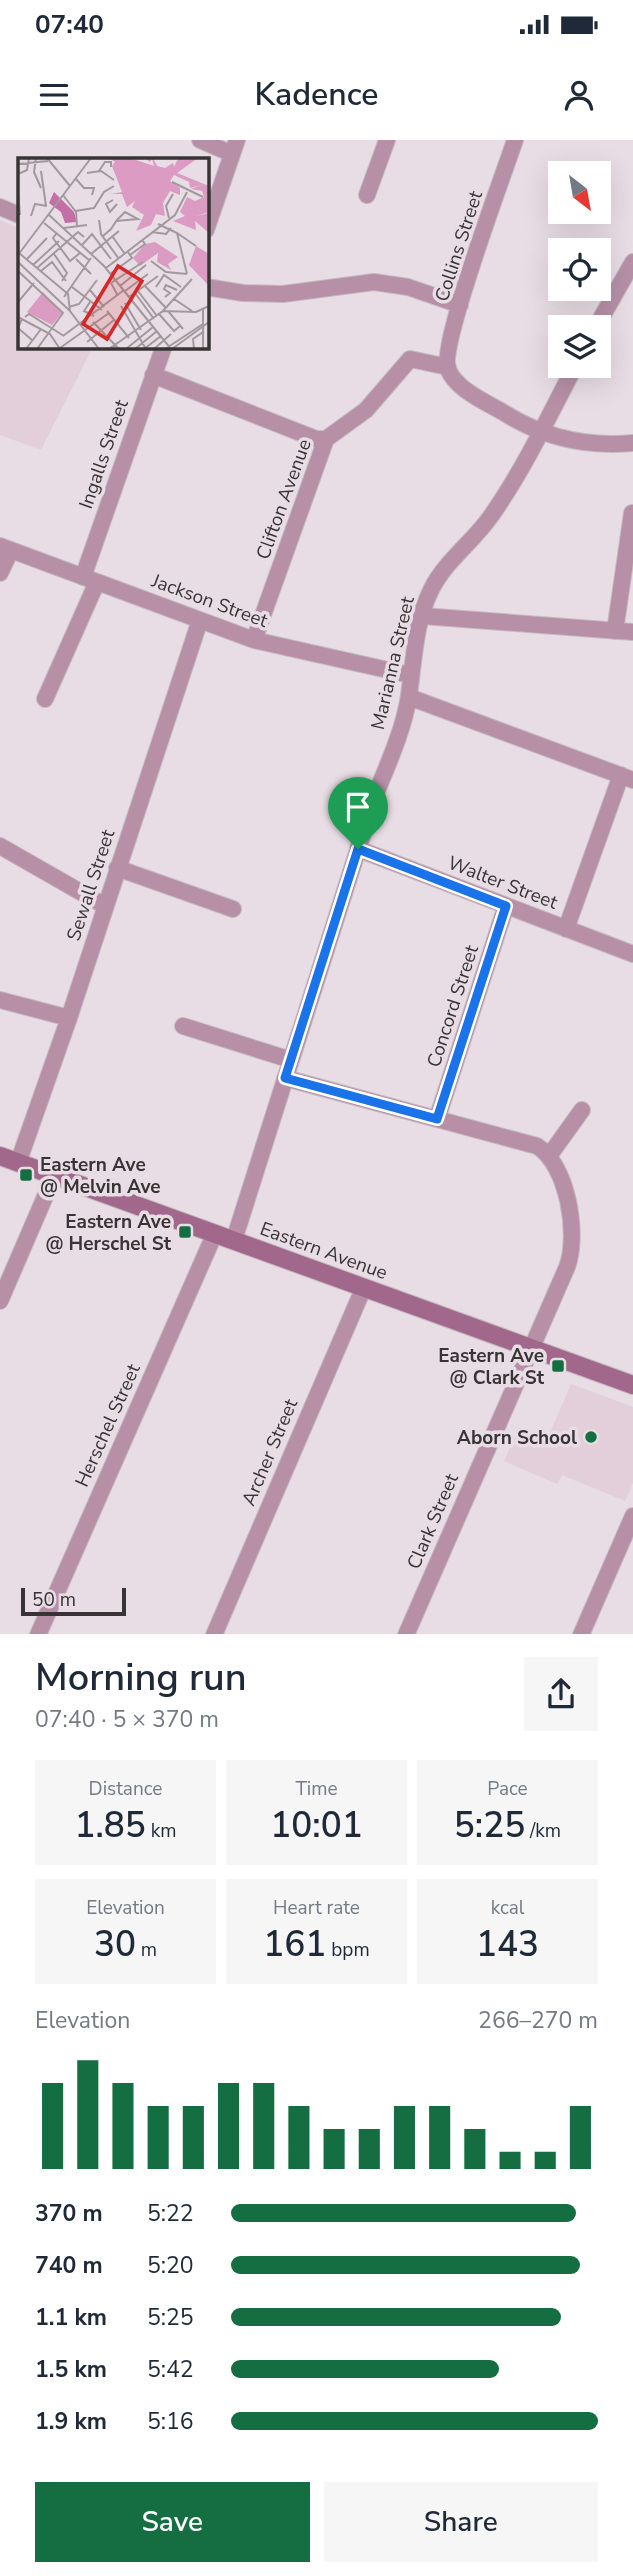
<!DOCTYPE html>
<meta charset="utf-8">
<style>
body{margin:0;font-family:"Nunito Sans",sans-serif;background:#f6f6f7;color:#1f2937;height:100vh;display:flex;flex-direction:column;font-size:26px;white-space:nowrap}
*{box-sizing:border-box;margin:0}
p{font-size:23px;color:#747a83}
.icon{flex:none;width:38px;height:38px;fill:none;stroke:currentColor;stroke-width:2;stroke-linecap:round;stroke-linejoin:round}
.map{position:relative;height:1494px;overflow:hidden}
.side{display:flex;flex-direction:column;background:#fff;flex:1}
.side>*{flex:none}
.needle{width:46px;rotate:149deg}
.tools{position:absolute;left:548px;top:21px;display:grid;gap:14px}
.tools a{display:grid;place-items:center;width:63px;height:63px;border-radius:0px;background:#fff;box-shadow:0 7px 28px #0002;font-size:35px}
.scale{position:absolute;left:21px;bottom:18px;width:105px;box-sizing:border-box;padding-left:7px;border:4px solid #383436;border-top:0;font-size:19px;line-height:24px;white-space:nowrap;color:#383436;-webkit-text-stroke:5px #e8dde4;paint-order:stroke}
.pin{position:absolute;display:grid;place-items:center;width:60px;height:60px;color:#fff;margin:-72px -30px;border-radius:50% 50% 50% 0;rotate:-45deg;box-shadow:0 0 7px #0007}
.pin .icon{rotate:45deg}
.round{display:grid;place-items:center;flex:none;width:74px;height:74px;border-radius:0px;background:#f6f6f7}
.headline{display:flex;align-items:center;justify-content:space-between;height:119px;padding:0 35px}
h1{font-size:38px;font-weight:600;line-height:52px}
.stats{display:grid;grid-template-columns:repeat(3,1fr);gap:10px;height:119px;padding:7px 35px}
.stats div{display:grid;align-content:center;border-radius:0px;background:#f6f6f7;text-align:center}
.stats b{font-size:35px;font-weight:600}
.stats small{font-size:19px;font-weight:400}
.stats p{font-size:19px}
.chart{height:196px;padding:14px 35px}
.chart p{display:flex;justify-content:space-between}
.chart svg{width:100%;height:126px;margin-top:7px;stroke:#156e41;stroke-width:6}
.action{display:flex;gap:14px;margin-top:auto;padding:14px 35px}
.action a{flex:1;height:80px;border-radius:0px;background:#156e41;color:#fff;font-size:28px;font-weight:600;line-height:80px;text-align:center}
.action a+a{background:#f6f6f7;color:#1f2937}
ul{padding:0 35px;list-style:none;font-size:23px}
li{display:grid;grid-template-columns:112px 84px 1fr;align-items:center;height:52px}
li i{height:18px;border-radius:9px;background:#156e41}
.status{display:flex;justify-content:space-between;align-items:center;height:49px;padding:0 35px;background:#fff;direction:ltr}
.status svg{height:19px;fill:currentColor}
header{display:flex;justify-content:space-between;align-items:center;height:91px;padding:0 35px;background:#fff;font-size:32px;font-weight:600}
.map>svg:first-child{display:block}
.built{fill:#e2cfda}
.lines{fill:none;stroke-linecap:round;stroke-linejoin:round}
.minor-casing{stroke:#c5bbc1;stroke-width:18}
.secondary-casing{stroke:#c5bbc1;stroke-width:20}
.minor{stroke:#b790a7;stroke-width:16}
.secondary{stroke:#a1688b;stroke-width:18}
.route-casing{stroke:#fff;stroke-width:14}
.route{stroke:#1a73e8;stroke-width:9}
.poi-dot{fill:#156e41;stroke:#e8dde4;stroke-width:2.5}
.labels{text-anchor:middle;stroke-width:7;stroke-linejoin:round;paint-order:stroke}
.street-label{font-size:19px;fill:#383436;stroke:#e8dde4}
.poi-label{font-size:19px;font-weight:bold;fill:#383436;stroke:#e8dde4;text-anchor:end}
.inset-road{fill:none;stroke:#a2999e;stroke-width:2}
.view{fill:#d62828;fill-opacity:0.15;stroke:#d62828;stroke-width:3.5}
.inset-edge{fill:none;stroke:#383436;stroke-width:3.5}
</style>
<div class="status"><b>07:40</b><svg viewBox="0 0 49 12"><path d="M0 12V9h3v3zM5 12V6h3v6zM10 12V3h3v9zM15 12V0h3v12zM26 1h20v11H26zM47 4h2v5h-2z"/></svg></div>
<header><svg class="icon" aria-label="menu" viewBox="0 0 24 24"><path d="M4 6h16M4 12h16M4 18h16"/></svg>Kadence<svg class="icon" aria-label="person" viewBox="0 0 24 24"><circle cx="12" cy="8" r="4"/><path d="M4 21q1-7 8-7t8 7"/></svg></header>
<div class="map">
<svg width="633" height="1495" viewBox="0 0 633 1495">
<rect width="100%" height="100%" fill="#e8dde4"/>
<!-- built -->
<path class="built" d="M0 80 19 88V206L93 207 41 310 0 295Z
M571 1244 633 1267V1343L625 1361 562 1335 557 1344 504 1321 517 1291 546 1302Z"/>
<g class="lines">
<defs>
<path id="minor" d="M200 0 232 14
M515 0C504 34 439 205 448 229 456 250 488 263 506 274 545 298 588 307 633 303
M367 55 387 0
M0 67 19 75
M206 90 237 0
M206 147 243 153 283 154 374 142 408 147 460 165
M596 187 633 122
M153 235 316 299H326
M0 406 254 500 410 535
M0 433 11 410
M83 437 164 206
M423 476 633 492
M615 491 632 373
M254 500 326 299 366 270 410 219 448 227
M409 557 633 640
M45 559 97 442
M0 706 105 766
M358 709 633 814
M117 728 233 769
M566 789 621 635
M0 860 69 878
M183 886 291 920
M285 938 537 1006C568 1025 579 1095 567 1127L406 1495
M437 979 506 766
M549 1016 582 970
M18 1023 69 878 200 480
M234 1100 375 656C388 624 404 589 409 555 414 520 415 482 431 450 445 421 473 402 491 376 524 329 549 276 575 226
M0 1161 54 1036
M38 1495 215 1093
M214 1495 364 1147
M581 1495 633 1376"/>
<path id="secondary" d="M0 1016 633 1245"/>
</defs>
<!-- minor casing -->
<use href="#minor" class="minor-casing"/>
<!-- secondary casing -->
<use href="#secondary" class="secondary-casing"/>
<!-- minor -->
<use href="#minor" class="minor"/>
<!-- secondary -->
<use href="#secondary" class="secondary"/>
</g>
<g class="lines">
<defs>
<path id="route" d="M358 709 506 766 437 979 285 938Z"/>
</defs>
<!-- route casing -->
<use href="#route" class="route-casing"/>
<!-- route -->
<use href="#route" class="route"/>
</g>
<!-- markers -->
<g class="poi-dot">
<rect x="19" y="1028" width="14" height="14" rx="3.5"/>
<rect x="178" y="1085" width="14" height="14" rx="3.5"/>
<rect x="551" y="1219" width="14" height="14" rx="3.5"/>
<circle cx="591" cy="1297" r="7"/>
</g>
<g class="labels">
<!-- street labels -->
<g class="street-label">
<text transform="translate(458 106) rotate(-72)" y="7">Collins Street</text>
<text transform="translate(103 314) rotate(-71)" y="7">Ingalls Street</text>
<text transform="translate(283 359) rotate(-70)" y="7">Clifton Avenue</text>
<text transform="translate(210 460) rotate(20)" y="7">Jackson Street</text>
<text transform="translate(392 523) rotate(-77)" y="7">Marianna Street</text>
<text transform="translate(503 742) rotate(21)" y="7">Walter Street</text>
<text transform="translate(90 745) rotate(-72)" y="7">Sewall Street</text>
<text transform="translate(452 866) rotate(-72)" y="7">Concord Street</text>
<text transform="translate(324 1110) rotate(20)" y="7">Eastern Avenue</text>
<text transform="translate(107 1285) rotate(-66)" y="7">Herschel Street</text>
<text transform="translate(269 1312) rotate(-67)" y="7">Archer Street</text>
<text transform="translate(432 1381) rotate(-67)" y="7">Clark Street</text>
</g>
<!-- poi labels -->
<g class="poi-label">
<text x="40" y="1031" text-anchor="start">Eastern Ave<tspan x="40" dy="22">@ Melvin Ave</tspan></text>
<text x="171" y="1088">Eastern Ave<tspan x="171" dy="22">@ Herschel St</tspan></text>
<text x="544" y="1222">Eastern Ave<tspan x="544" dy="22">@ Clark St</tspan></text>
<text x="577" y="1304">Aborn School</text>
</g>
</g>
<!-- overview -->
<g transform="translate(18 18)">
<rect width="191" height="191" fill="#e8dde4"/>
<path d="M91 0H112L136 8 134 1 132 4 127 0H135L139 8 147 10 155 5 156 9 160 1 180 0 159 15 191 28V54L178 58 191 55V75L177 63 178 72 155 63 167 58 162 54 169 39 177 43 186 39 184 33 173 31 184 27 172 30 171 24 156 17 152 23 162 30V37L152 33 145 45 147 58 138 56 133 67 118 73 126 57 114 49 117 43 109 49 104 36H93L104 34 94 8 97 4ZM137 84 160 99 150 106 153 112 139 104 140 95 122 108 115 100 127 86ZM178 88 191 96V128L171 107ZM25 134 44 155 34 167 9 154Z" fill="#db9bc2"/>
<path d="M36 34 56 54 59 64 47 65 43 54 31 45Z" fill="#c46fa5"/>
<path class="inset-road" d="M18 0 16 14 23 30M29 0 52 28M0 6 30 3M23 13 28 48M81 13 87 4H93V9M69 15 83 13 96 22M0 16 9 12 11 0M58 21 66 30H76L74 37M154 24 185 39M0 34 2 57M45 37 58 54 59 68M95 42 88 46 92 54 99 46M57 53 76 50 86 34 96 28M30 56 86 108 153 191M13 58 17 46 29 48M151 60 148 48 155 36M81 62 83 76 101 101M26 65 71 102M140 66 159 75 169 116M46 70 69 67M134 74 148 76 153 70M159 75 178 88M38 76 35 80 52 103 62 95M85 78 93 71 99 62 107 54 120 61 98 63M94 78 107 96M64 87 74 76 93 101M1 95 50 136 52 153 81 191M36 96 49 115 44 123M73 96 101 73M0 97 73 0M112 97 127 86 124 82M9 101 29 80M58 101 73 116M133 103 148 114 169 116M0 104 52 153M15 107 41 83M19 110 60 74 66 79M88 110 157 57 169 34M0 113 45 155 19 191M23 113 34 104 48 123M92 116 114 100 110 94M102 128 128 107M127 128 148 150M54 129 84 152M138 129 146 117 163 129M72 132 86 149M107 133 130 116M120 133 139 158M117 135 136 161M100 138 93 125 125 104M46 139 73 100M111 139 140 118M147 139 152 135 146 131 148 127 159 132M156 141 174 153M0 144 16 125M72 144 66 153 76 158M107 145 123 172M103 148 128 191M51 149 61 146 79 122M185 151V191M89 153 111 180M150 153 165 171M144 154 174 121M141 156 156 173 162 168M0 159 32 176 42 191M7 159 11 156 46 178M4 161 0 170 14 182M75 164 100 190M45 178 106 132M69 184 96 162M42 190 91 155M8 191 23 171M91 191 145 153 178 154 191 148M108 191 135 169M117 191 139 173M126 191 143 178M136 191 153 176M147 191 185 166M154 191 191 164M176 191 175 181 185 174"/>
<path class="view" d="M100 108 124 123 89 181 65 166Z"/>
<rect width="191" height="191" class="inset-edge"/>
</g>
</svg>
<div class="tools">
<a><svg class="needle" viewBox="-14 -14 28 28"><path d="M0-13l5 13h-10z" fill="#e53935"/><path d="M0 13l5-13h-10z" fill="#747a83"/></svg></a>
<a><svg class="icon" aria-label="locate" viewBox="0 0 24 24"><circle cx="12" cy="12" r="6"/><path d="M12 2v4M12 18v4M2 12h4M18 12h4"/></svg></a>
<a><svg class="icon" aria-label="layers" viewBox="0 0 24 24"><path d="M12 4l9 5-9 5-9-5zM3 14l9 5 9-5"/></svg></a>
</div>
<div class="scale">50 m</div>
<div class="pin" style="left:358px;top:709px;background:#1e9e55"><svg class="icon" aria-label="arrive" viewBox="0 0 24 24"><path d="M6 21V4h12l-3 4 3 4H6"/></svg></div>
</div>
<section class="side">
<div class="headline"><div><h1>Morning run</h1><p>07:40 · 5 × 370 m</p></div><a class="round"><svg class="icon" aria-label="share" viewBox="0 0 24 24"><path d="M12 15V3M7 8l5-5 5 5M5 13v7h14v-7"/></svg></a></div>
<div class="stats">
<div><p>Distance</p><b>1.85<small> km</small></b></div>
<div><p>Time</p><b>10:01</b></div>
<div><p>Pace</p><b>5:25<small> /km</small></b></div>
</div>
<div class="stats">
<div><p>Elevation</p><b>30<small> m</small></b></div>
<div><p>Heart rate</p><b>161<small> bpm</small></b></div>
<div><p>kcal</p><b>143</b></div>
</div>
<div class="chart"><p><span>Elevation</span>266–270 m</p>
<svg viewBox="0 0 160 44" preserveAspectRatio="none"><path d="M5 44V14M15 44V6M25 44V14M35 44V22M45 44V22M55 44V14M65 44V14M75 44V22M85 44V30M95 44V30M105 44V22M115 44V22M125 44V30M135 44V38M145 44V38M155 44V22"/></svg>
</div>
<ul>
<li><b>370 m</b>5:22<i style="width:94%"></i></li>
<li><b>740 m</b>5:20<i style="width:95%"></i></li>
<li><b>1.1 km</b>5:25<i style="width:90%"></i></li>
<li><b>1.5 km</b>5:42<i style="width:73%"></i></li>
<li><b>1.9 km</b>5:16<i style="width:100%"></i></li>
</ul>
<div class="action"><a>Save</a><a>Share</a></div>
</section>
